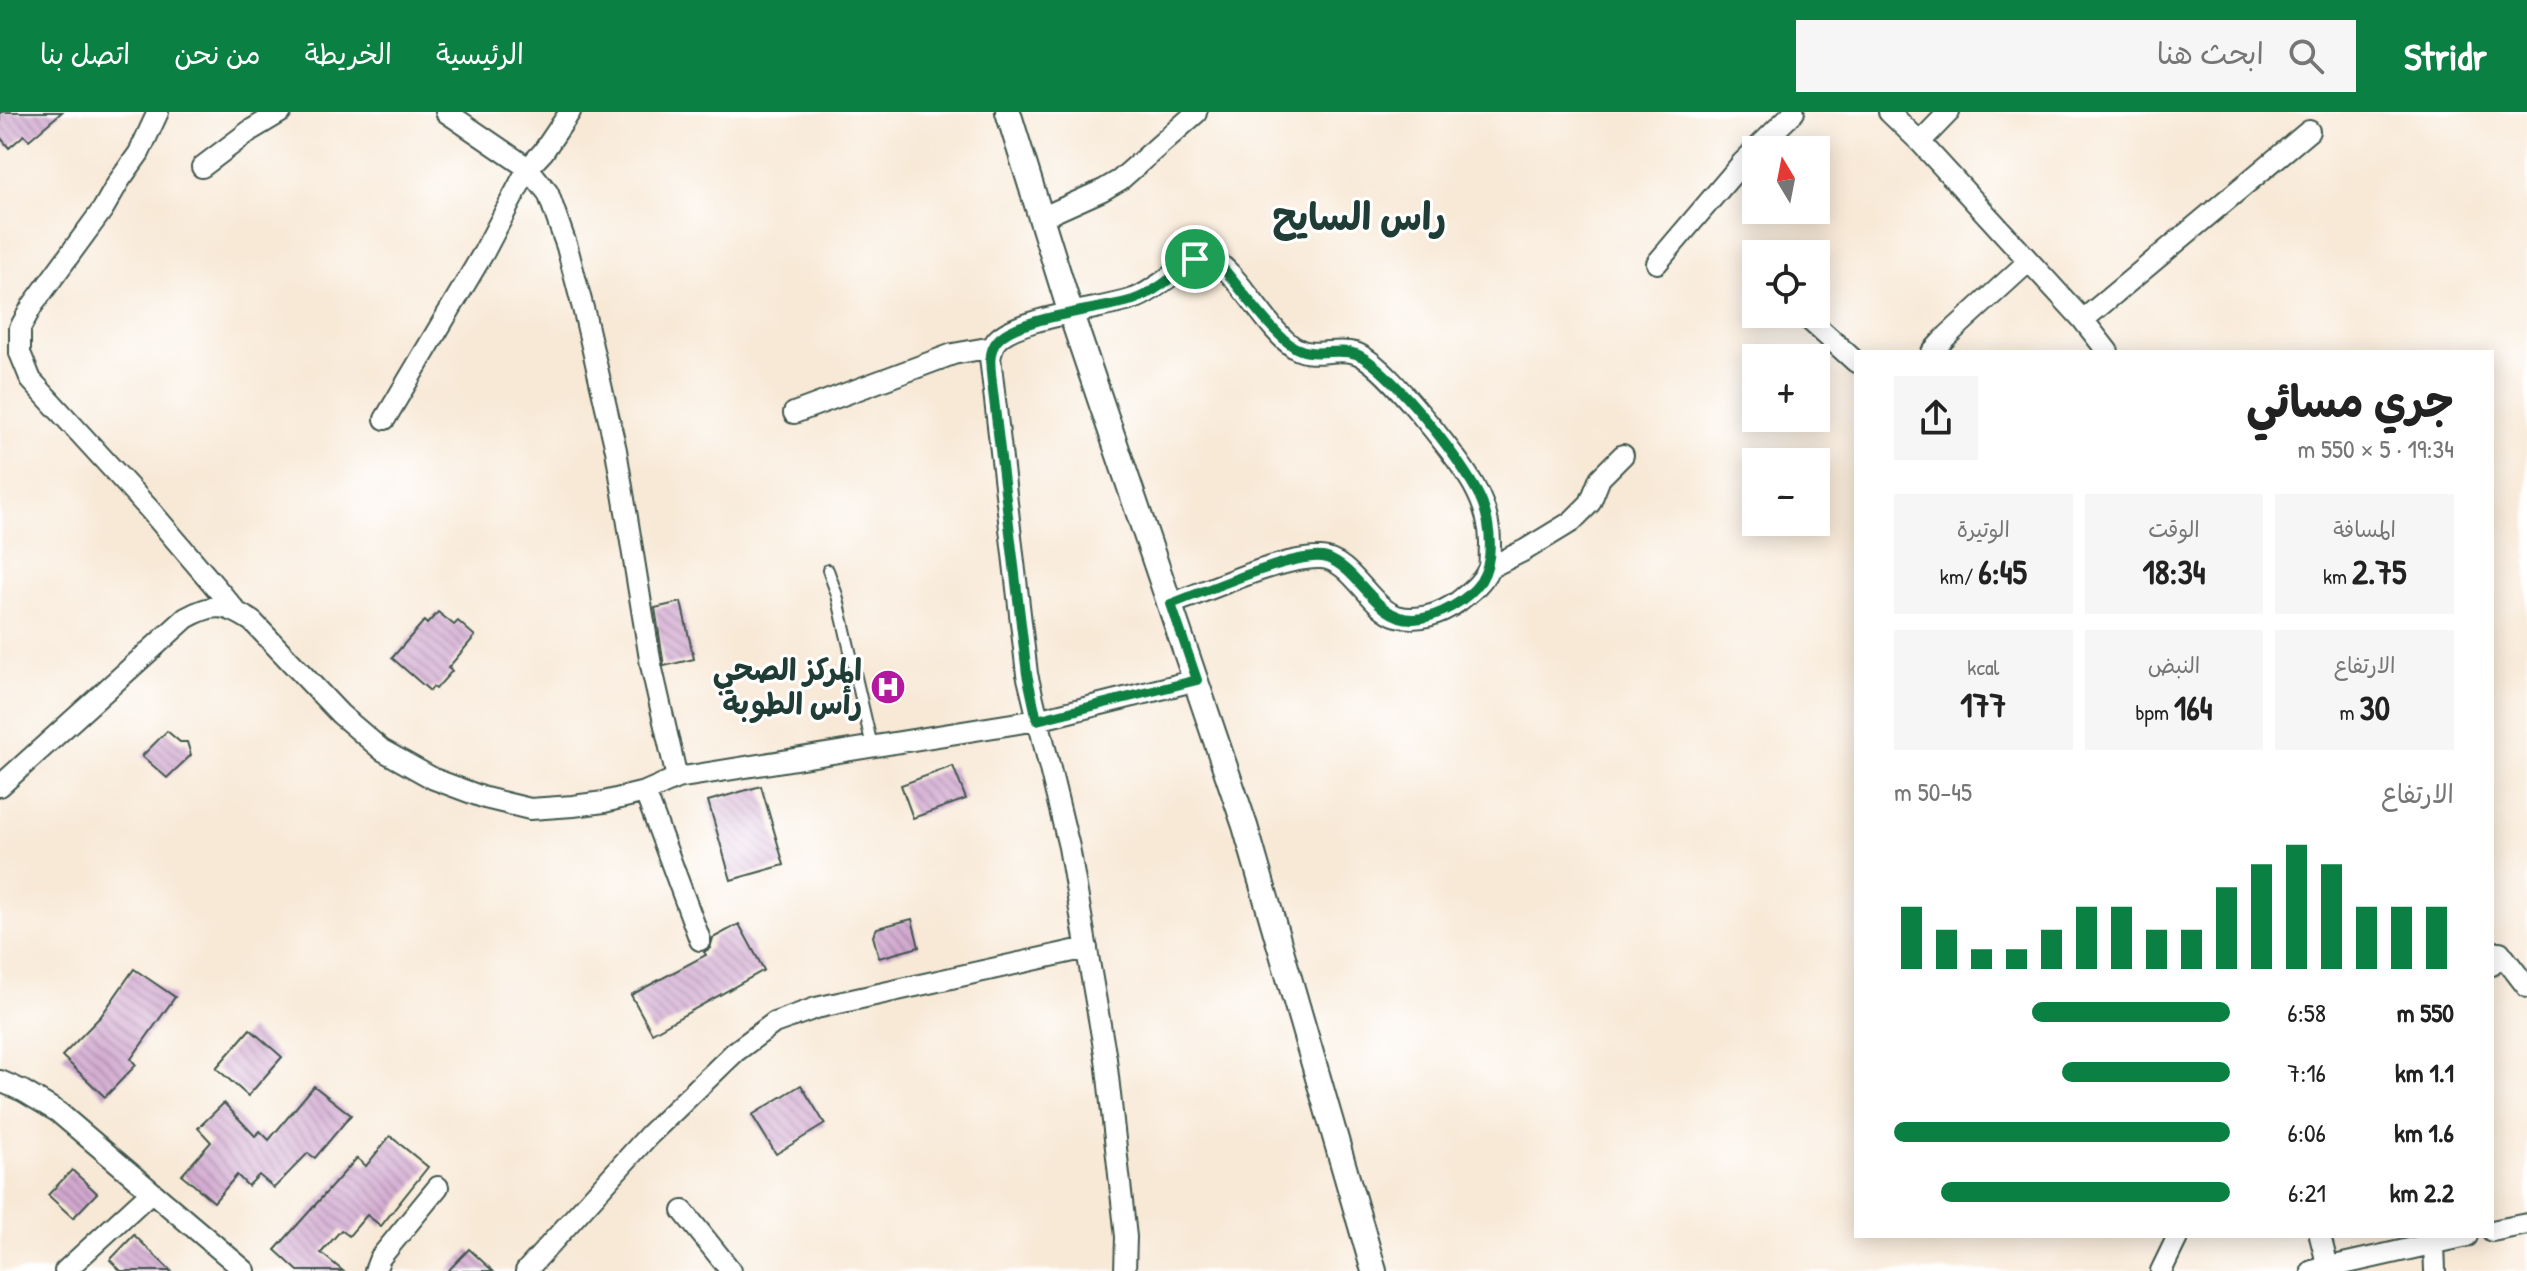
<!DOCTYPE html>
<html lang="ar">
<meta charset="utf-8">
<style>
body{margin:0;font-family:"Patrick Hand","Playpen Sans Arabic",sans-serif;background:#f6f6f6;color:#222;direction:rtl;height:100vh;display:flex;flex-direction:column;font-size:30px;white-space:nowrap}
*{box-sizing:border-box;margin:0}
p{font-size:26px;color:#767676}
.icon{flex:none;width:44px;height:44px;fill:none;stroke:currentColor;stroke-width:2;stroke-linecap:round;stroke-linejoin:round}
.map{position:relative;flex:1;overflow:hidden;direction:ltr}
.side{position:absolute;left:1854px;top:238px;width:640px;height:888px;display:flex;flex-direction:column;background:#fff;border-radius:0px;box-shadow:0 4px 20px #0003;direction:rtl}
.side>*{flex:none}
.needle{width:52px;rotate:350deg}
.controls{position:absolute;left:1742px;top:24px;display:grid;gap:16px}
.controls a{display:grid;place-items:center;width:88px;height:88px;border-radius:0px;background:#fff;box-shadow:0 4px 20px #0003;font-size:40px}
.pin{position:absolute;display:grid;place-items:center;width:68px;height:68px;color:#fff;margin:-34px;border:4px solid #fff;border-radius:50%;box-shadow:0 2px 8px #0007}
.round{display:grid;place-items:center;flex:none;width:84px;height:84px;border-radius:0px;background:#f6f6f6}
.headline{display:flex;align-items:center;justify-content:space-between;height:136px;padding:0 40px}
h1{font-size:44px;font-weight:700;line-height:60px}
.figures{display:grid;grid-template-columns:repeat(3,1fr);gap:12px;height:136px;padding:8px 40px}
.figures div{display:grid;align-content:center;border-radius:0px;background:#f6f6f6;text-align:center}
.figures b{font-size:34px;font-weight:700}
.figures small{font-size:22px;font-weight:400}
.figures p{font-size:22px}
.chart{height:224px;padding:16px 40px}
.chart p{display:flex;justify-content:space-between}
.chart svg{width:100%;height:144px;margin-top:8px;stroke:#0b8043;stroke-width:6}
ul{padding:0 40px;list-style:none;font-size:26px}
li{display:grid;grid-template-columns:128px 96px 1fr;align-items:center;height:60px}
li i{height:20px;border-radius:10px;background:#0b8043}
header{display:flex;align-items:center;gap:48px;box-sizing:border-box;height:112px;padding:0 40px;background:#0b8043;color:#fff}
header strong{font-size:38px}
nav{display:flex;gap:44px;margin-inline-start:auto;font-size:28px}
.search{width:560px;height:72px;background:#f6f6f6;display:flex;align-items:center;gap:20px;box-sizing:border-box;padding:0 28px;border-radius:0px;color:#767676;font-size:30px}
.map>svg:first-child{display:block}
.building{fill:url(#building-back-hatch)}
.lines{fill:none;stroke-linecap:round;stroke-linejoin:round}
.service-casing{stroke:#40574c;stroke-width:14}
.minor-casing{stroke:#40574c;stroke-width:24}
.tertiary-casing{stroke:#40574c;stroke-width:28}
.service{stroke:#fff;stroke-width:10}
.minor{stroke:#fff;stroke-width:20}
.tertiary{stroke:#fff;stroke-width:24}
.route-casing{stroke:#fff;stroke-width:16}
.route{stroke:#0b8043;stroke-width:10}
.labels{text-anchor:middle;stroke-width:6;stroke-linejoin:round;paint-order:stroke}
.poi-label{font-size:30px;font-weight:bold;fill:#1f3d34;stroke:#fff;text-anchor:end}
.district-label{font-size:38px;font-weight:bold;fill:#1f3d34;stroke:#fff}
</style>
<header>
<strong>Stridr</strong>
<div class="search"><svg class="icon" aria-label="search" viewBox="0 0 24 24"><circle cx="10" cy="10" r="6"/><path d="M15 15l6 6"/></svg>ابحث هنا</div>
<nav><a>الرئيسية</a><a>الخريطة</a><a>من نحن</a><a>اتصل بنا</a></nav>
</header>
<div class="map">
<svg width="2527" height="1159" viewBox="0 0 2527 1159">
<defs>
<pattern id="building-back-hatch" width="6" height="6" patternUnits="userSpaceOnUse" patternTransform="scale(2)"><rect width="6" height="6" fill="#d1a7cf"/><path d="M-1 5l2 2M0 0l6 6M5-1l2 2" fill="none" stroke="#a989a9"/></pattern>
</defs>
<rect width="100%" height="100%" fill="#fff"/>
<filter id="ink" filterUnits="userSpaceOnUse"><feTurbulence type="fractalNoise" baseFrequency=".0125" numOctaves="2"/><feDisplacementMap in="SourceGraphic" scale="16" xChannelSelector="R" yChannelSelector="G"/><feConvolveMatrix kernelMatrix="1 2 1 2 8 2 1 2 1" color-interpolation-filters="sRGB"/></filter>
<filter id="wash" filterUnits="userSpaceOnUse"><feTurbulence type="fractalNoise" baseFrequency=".006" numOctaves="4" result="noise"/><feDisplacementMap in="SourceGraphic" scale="32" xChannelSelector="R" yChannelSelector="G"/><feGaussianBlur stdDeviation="1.8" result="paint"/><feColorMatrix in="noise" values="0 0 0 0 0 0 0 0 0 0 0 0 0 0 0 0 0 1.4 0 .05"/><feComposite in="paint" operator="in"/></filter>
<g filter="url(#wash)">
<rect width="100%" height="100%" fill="#f8e9d7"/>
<g id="blocks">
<!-- building -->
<path class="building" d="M0 0H62L29 28 24 23 9 36 0 25Z
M681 490 694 547 664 554 655 496Z
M438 500 454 513 458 509 475 524 448 556 452 559 436 577 433 575 430 579 392 546 424 509 427 512Z
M167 619 180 630H187L191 643 167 666 142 644Z
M953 654 966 687 913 706 901 673Z
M761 674 784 753 731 768 708 689Z
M912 807 919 835 879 846 873 824 877 816Z
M739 812 764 858 652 921 631 883 706 843 704 840 710 836 713 826Z
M134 857 175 885 131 947 136 953 105 985 62 944 101 904Z
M250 917 282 945 248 984 216 956Z
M801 973 825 1012 776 1042 752 1003Z
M314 974 351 1003 315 1046 308 1041 274 1076 259 1063 248 1074 237 1063 214 1090 182 1063 211 1030 198 1016 224 991 255 1024 260 1019 269 1028Z
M390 1024 428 1055 381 1114 367 1103 349 1124 341 1118 321 1141 343 1159H298L275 1138 357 1046 366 1054Z
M72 1058 97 1081 73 1106 48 1083Z
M134 1123 171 1159H121L110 1148Z
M469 1137 493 1159H448Z"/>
</g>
</g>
<g filter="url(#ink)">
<use href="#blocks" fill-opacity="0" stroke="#40574c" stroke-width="2"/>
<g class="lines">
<defs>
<path id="service" d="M828 458 837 483 872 634"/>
<path id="minor" d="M158 0 139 41 119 69 103 97 32 194 20 216V241L31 268 150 398 236 499
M570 0 543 40 528 56 548 81 567 135 585 204 616 338 651 553 677 666
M1889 0 1920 30 2083 208 2108 240
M1920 30 1949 0
M202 55 251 18 281 0
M1041 106 1103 78 1120 68 1196 1
M1657 151 1742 51 1794 0
M1803 202 1856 250
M2083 208 2309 19
M1932 240 1947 224 2028 150
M794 301 953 242 993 235
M385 307 484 140 528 56 446 0
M1489 456 1525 438 1571 410 1590 391 1600 366 1623 343
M0 674 186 506C214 490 226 492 253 510L340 602 382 638 434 667 485 686 530 697 573 694 604 690 645 680 677 666 1037 608 1197 568
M645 680 700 828
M2492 853 2500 840 2527 875
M0 969 23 979 58 1000 245 1159
M683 1099 731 1159
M2492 1119 2527 1112
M2320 1124 2328 1155
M2434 1131 2435 1159
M65 1159 151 1080
M375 1159 380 1146 438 1075
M526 1159 649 1023 735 940 774 911 816 896 1087 836
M1125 1159 1126 1125 1106 947 1069 735 1027 562 990 245C992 240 993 232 997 228 1018 205 1101 198 1133 187 1158 179 1186 146 1207 145 1236 154 1266 218 1295 236 1314 247 1336 235 1355 241 1378 248 1417 298 1433 317 1461 352 1491 387 1490 434 1489 442 1491 452 1488 458 1482 471 1470 480 1459 489 1441 502 1418 510 1397 504 1370 496 1351 447 1321 446 1282 444 1210 478 1171 492
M2161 1159 2178 1124
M2312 1159 2467 1124"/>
<path id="tertiary" d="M1008 0 1071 202 1245 714 1374 1159"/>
</defs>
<!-- service casing -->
<use href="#service" class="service-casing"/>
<!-- minor casing -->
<use href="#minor" class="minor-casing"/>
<!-- tertiary casing -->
<use href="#tertiary" class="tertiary-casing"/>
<!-- service -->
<use href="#service" class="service"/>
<!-- minor -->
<use href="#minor" class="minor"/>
<!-- tertiary -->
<use href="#tertiary" class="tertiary"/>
</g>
</g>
<g class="lines" filter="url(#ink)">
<defs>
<path id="route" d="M1203 145 1213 146 1223 156C1240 176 1275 225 1296 236 1315 246 1337 235 1356 242 1388 253 1472 360 1483 393 1491 416 1494 448 1481 469 1468 488 1438 506 1414 507 1375 508 1361 458 1327 446 1300 437 1201 481 1171 492L1197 568 1037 608 1027 562 992 271C991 258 987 241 997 229 1016 205 1101 198 1133 188 1156 180 1176 162 1195 147Z"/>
</defs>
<!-- route casing -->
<use href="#route" class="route-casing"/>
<!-- route -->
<use href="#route" class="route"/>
</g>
<!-- icons -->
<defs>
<symbol id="hospital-disc" viewBox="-11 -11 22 22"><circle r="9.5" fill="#b5179e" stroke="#fff"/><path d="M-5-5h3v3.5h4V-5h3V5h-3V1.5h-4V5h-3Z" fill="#fff"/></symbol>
</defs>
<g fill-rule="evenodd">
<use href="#hospital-disc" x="868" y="555" width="40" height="40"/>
</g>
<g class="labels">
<!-- poi labels -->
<g class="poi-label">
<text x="862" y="568">المركز الصحي<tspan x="862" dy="34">رأس الطوبة</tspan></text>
</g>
<!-- district labels -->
<g class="district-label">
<text x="1359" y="118">راس السايح</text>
</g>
</g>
</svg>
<div class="controls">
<a><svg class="needle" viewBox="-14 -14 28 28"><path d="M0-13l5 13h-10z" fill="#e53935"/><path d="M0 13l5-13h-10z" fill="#767676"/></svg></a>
<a><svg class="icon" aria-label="locate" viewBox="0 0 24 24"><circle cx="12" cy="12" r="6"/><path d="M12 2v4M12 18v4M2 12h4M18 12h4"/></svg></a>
<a>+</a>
<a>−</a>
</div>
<div class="pin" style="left:1195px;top:147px;background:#1e9e55"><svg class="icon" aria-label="arrive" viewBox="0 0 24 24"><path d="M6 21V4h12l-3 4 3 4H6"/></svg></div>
<section class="side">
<div class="headline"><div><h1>جري مسائي</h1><p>19:34 · 5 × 550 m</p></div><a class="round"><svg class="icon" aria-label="share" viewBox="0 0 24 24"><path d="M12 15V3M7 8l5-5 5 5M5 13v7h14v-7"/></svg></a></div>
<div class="figures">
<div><p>المسافة</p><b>2.75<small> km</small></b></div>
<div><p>الوقت</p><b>18:34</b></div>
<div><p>الوتيرة</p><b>6:45<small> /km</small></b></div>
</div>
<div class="figures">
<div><p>الارتفاع</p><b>30<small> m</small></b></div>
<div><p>النبض</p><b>164<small> bpm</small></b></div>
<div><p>kcal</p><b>177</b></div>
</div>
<div class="chart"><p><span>الارتفاع</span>45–50 m</p>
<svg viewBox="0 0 160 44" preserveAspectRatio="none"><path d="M5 44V25M15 44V32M25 44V38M35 44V38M45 44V32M55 44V25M65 44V25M75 44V32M85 44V32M95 44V19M105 44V12M115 44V6M125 44V12M135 44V25M145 44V25M155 44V25"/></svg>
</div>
<ul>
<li><b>550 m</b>6:58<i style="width:59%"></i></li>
<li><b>1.1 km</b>7:16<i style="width:50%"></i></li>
<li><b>1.6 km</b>6:06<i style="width:100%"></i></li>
<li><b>2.2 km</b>6:21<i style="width:86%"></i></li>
</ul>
</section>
</div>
